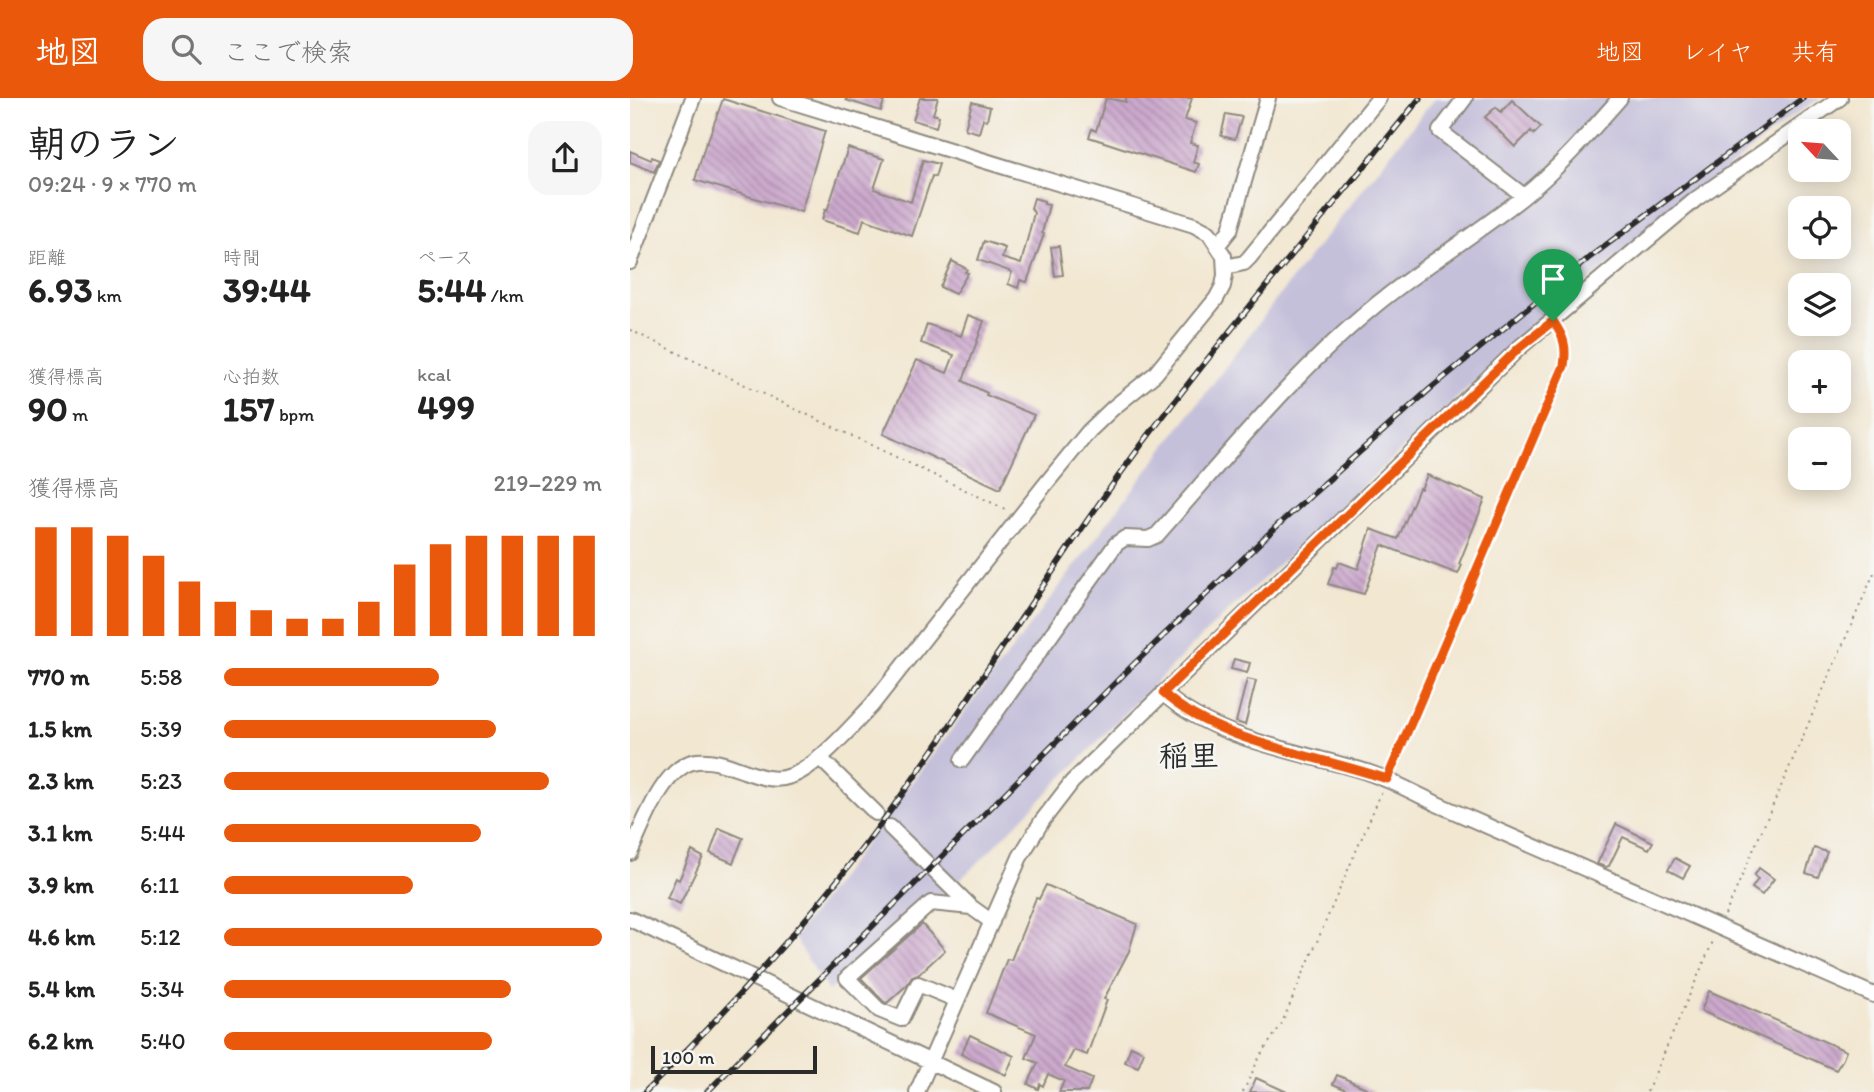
<!DOCTYPE html>
<html lang="ja">
<meta charset="utf-8">
<style>
body{margin:0;font-family:Itim,"Klee One",sans-serif;background:#f6f6f6;color:#222;height:100vh;display:flex;flex-direction:column;font-size:26px;white-space:nowrap}
*{box-sizing:border-box;margin:0}
p{font-size:23px;color:#767676}
.icon{flex:none;width:38px;height:38px;fill:none;stroke:currentColor;stroke-width:2;stroke-linecap:round;stroke-linejoin:round}
.map{position:relative;flex:1;overflow:hidden}
.panel{display:flex;flex-direction:column;background:#fff;width:630px}
.panel>*{flex:none}
.needle{width:46px;rotate:296deg}
.buttons{position:absolute;left:1158px;top:21px;display:grid;gap:14px}
.buttons a{display:grid;place-items:center;width:63px;height:63px;border-radius:14px;background:#fff;box-shadow:0 4px 18px #0003;font-size:35px}
.scale{position:absolute;left:21px;bottom:18px;width:166px;box-sizing:border-box;padding-left:7px;border:4px solid #2b2b2b;border-top:0;font-size:19px;line-height:24px;white-space:nowrap;color:#2b2b2b;-webkit-text-stroke:5px #f6f6f2;paint-order:stroke}
.pin{position:absolute;display:grid;place-items:center;width:60px;height:60px;color:#fff;margin:-72px -30px;border-radius:50% 50% 50% 0;rotate:-45deg;box-shadow:0 0 7px #0007}
.pin .icon{rotate:45deg}
.round{display:grid;place-items:center;flex:none;width:74px;height:74px;border-radius:21px;background:#f6f6f6}
.head{display:flex;align-items:center;justify-content:space-between;height:119px;padding:0 28px}
h1{font-size:38px;font-weight:800;line-height:52px}
.figures{display:grid;grid-template-columns:repeat(3,1fr);gap:10px;height:119px;padding:7px 28px}
.figures div{display:grid;align-content:center}
.figures b{font-size:35px;font-weight:800}
.figures small{font-size:19px;font-weight:400}
.figures p{font-size:19px}
.chart{height:196px;padding:14px 28px}
.chart p{display:flex;justify-content:space-between}
.chart svg{width:100%;height:126px;margin-top:7px;stroke:#ea580c;stroke-width:6}
ul{padding:0 28px;list-style:none;font-size:23px}
li{display:grid;grid-template-columns:112px 84px 1fr;align-items:center;height:52px}
li i{height:18px;border-radius:9px;background:#ea580c}
header{display:flex;align-items:center;gap:42px;box-sizing:border-box;height:98px;padding:0 35px;background:#ea580c;color:#fff}
header strong{font-size:33px}
nav{display:flex;gap:38px;margin-inline-start:auto;font-size:24px}
.search{width:490px;height:63px;background:#f6f6f6;display:flex;align-items:center;gap:18px;box-sizing:border-box;padding:0 24px;border-radius:21px;color:#767676;font-size:26px}
main{display:flex;flex:1;min-height:0}
.map>svg:first-child{display:block}
.railway{fill:#c5c0da}
.building{fill:url(#building-back-hatch)}
.lines{fill:none;stroke-linecap:round;stroke-linejoin:round}
.minor-casing{stroke:#8e897e;stroke-width:18}
.path{stroke:#8e897e;stroke-width:2;stroke-dasharray:2 5;stroke-linecap:butt}
.minor{stroke:#fff;stroke-width:14}
.rail-casing{stroke:#2b2b2b;stroke-width:6}
.rail{stroke:#f6f6f2;stroke-width:3.5;stroke-dasharray:10;stroke-linecap:butt}
.route-casing{stroke:#fff;stroke-width:14}
.route{stroke:#ea580c;stroke-width:9}
.labels{text-anchor:middle;stroke-width:5;stroke-linejoin:round;paint-order:stroke}
.quarter-label{font-size:30px;font-weight:bold;fill:#2b2b2b;stroke:#f6f6f2}
</style>
<header>
<strong>地図</strong>
<div class="search"><svg class="icon" aria-label="search" viewBox="0 0 24 24"><circle cx="10" cy="10" r="6"/><path d="M15 15l6 6"/></svg>ここで検索</div>
<nav><a>地図</a><a>レイヤ</a><a>共有</a></nav>
</header>
<main>
<section class="panel">
<div class="head"><div><h1>朝のラン</h1><p>09:24 · 9 × 770 m</p></div><a class="round"><svg class="icon" aria-label="share" viewBox="0 0 24 24"><path d="M12 15V3M7 8l5-5 5 5M5 13v7h14v-7"/></svg></a></div>
<div class="figures">
<div><p>距離</p><b>6.93<small> km</small></b></div>
<div><p>時間</p><b>39:44</b></div>
<div><p>ペース</p><b>5:44<small> /km</small></b></div>
</div>
<div class="figures">
<div><p>獲得標高</p><b>90<small> m</small></b></div>
<div><p>心拍数</p><b>157<small> bpm</small></b></div>
<div><p>kcal</p><b>499</b></div>
</div>
<div class="chart"><p><span>獲得標高</span>219–229 m</p>
<svg viewBox="0 0 160 44" preserveAspectRatio="none"><path d="M5 44V6M15 44V6M25 44V9M35 44V16M45 44V25M55 44V32M65 44V35M75 44V38M85 44V38M95 44V32M105 44V19M115 44V12M125 44V9M135 44V9M145 44V9M155 44V9"/></svg>
</div>
<ul>
<li><b>770 m</b>5:58<i style="width:57%"></i></li>
<li><b>1.5 km</b>5:39<i style="width:72%"></i></li>
<li><b>2.3 km</b>5:23<i style="width:86%"></i></li>
<li><b>3.1 km</b>5:44<i style="width:68%"></i></li>
<li><b>3.9 km</b>6:11<i style="width:50%"></i></li>
<li><b>4.6 km</b>5:12<i style="width:100%"></i></li>
<li><b>5.4 km</b>5:34<i style="width:76%"></i></li>
<li><b>6.2 km</b>5:40<i style="width:71%"></i></li>
</ul>
</section>
<div class="map">
<svg width="1244" height="994" viewBox="0 0 1244 994">
<defs>
<pattern id="building-back-hatch" width="6" height="6" patternUnits="userSpaceOnUse" patternTransform="scale(1.75)"><rect width="6" height="6" fill="#cca9cd"/><path d="M-1 5l2 2M0 0l6 6M5-1l2 2" fill="none" stroke="#a68aa7"/></pattern>
</defs>
<rect width="100%" height="100%" fill="#f6f6f2"/>
<filter id="ink" filterUnits="userSpaceOnUse"><feTurbulence type="fractalNoise" baseFrequency=".0143" numOctaves="2"/><feDisplacementMap in="SourceGraphic" scale="14" xChannelSelector="R" yChannelSelector="G"/><feConvolveMatrix kernelMatrix="1 2 1 2 8 2 1 2 1" color-interpolation-filters="sRGB"/></filter>
<filter id="wash" filterUnits="userSpaceOnUse"><feTurbulence type="fractalNoise" baseFrequency=".00686" numOctaves="4" result="noise"/><feDisplacementMap in="SourceGraphic" scale="28" xChannelSelector="R" yChannelSelector="G"/><feGaussianBlur stdDeviation="1.57" result="paint"/><feColorMatrix in="noise" values="0 0 0 0 0 0 0 0 0 0 0 0 0 0 0 0 0 1.4 0 .05"/><feComposite in="paint" operator="in"/></filter>
<g filter="url(#wash)">
<rect width="100%" height="100%" fill="#f2e7d1"/>
<!-- railway -->
<path class="railway" d="M805 0H1190L1161 19 913 220 575 535 343 770 198 893 164 840 661 182Z"/>
<g id="blocks">
<!-- building -->
<path class="building" d="M216 0H244L254 3 251 13 216 2Z
M290 0H308L303 16 309 18 306 29 283 22Z
M476 0 496 4V0H562L555 22 566 25 560 45 568 47 563 64 569 66 566 74 459 39 462 31 466 33Z
M93 1 195 33 171 114 65 82 76 44 77 45Z
M882 2 911 29 904 36 901 33 885 49 855 19 866 9 871 14Z
M342 4 360 9 357 22 353 21 349 35 335 31Z
M596 16 612 19 605 41 591 38Z
M218 50 254 61 244 91 281 104 293 62 309 66 305 79 302 78 282 138 234 121 230 134 192 122 195 112 197 113Z
M0 53 21 62 22 59 29 62 24 74 0 64Z
M404 100 414 103V106L419 107 412 135 414 136 397 184 390 182 388 190 378 186 382 174 348 162 354 143 375 150 372 160 391 166 404 115 401 110Z
M429 148 433 177 425 178 421 149Z
M322 163 337 171 335 174 338 175 325 196 310 189Z
M338 217 354 223 333 283 357 295 356 297 404 317 370 391 253 336 287 262 317 275 324 257 291 245 297 226 331 238Z
M797 377 855 401 829 466 832 467 828 476 752 447 734 496 698 486 704 469 707 470 709 464 728 471 741 431 768 441 789 390 791 391Z
M604 561 620 565 617 575 601 571Z
M617 581 626 583 615 627 606 624Z
M986 726 1023 744 1019 751 993 739 979 768 976 769 967 766Z
M89 730 113 740 103 765 80 755Z
M1184 750 1197 754 1188 779 1176 775Z
M62 753 73 759 50 806 37 800 46 780 49 782Z
M1045 760 1060 768 1053 780 1038 772Z
M1129 770 1144 781 1132 797 1122 790 1128 781 1124 778Z
M416 787 507 826 499 853 474 901 477 902 457 957 444 952 435 969 462 981 457 994H429L434 983 418 976 413 988 410 986 408 991 398 986 408 965 396 960 406 936 356 915 377 861 381 862 406 800 409 801Z
M292 826 315 852 288 877 282 879 277 887 257 905 254 904 231 880Z
M1079 893 1216 953 1213 961 1206 972 1071 913Z
M340 937 384 958 376 977 331 956Z
M501 948 514 954 508 969 495 964Z
M707 977 745 994H721L703 986Z
M626 980 657 994H620Z"/>
</g>
</g>
<g filter="url(#ink)">
<use href="#blocks" fill-opacity="0" stroke="#8e897e" stroke-width="2"/>
<g class="lines">
<defs>
<path id="minor" d="M835 0 810 33 894 98
M588 147 600 132 638 0
M0 164 63 0
M595 169 614 165 619 160 749 0
M533 595C583 640 665 653 727 671 755 679 781 693 807 706L1244 897
M189 659 246 715
M332 662 486 446 495 440 518 441 527 437C597 358 665 273 747 206 794 168 846 136 893 99 929 70 959 35 990 0
M260 729 341 809 362 824
M0 755C13 728 33 667 67 663 84 661 99 668 114 673 130 679 145 684 161 678 187 669 223 627 242 607L414 388 459 333 483 310 525 276 586 201 593 188 595 177 594 158 579 135 564 127 150 0
M0 821 364 994
M327 902 288 886 271 921 249 912 217 880 301 805 341 809
M287 994 390 759 412 723 442 684 889 250 1066 101 1210 0"/>
</defs>
<!-- minor casing -->
<use href="#minor" class="minor-casing"/>
<!-- path -->
<path class="path" d="M0 232 377 412
M762 669 934 268C936 254 937 244 929 232
M1095 817 1244 475
M613 994 630 958 651 927 752 693
M1017 994 1084 841"/>
<!-- minor -->
<use href="#minor" class="minor"/>
<defs>
<path id="rail" d="M15 994C95 915 171 832 238 743 335 614 416 475 512 346 601 228 697 115 790 0
M77 994 503 567 649 426 800 291 960 159 1173 0"/>
</defs>
<!-- rail casing -->
<use href="#rail" class="rail-casing"/>
<!-- rail -->
<use href="#rail" class="rail"/>
</g>
</g>
<g class="lines" filter="url(#ink)">
<defs>
<path id="route" d="M923 223C934 239 937 248 934 268L757 681C688 657 588 645 533 595L889 250Z"/>
</defs>
<!-- route casing -->
<use href="#route" class="route-casing"/>
<!-- route -->
<use href="#route" class="route"/>
</g>
<g class="labels">
<!-- quarter labels -->
<g class="quarter-label">
<text x="559" y="668">稲里</text>
</g>
</g>
</svg>
<div class="buttons">
<a><svg class="needle" viewBox="-14 -14 28 28"><path d="M0-13l5 13h-10z" fill="#e53935"/><path d="M0 13l5-13h-10z" fill="#767676"/></svg></a>
<a><svg class="icon" aria-label="locate" viewBox="0 0 24 24"><circle cx="12" cy="12" r="6"/><path d="M12 2v4M12 18v4M2 12h4M18 12h4"/></svg></a>
<a><svg class="icon" aria-label="layers" viewBox="0 0 24 24"><path d="M12 4l9 5-9 5-9-5zM3 14l9 5 9-5"/></svg></a>
<a>+</a>
<a>−</a>
</div>
<div class="scale">100 m</div>
<div class="pin" style="left:923px;top:223px;background:#1e9e55"><svg class="icon" aria-label="arrive" viewBox="0 0 24 24"><path d="M6 21V4h12l-3 4 3 4H6"/></svg></div>
</div>
</main>
